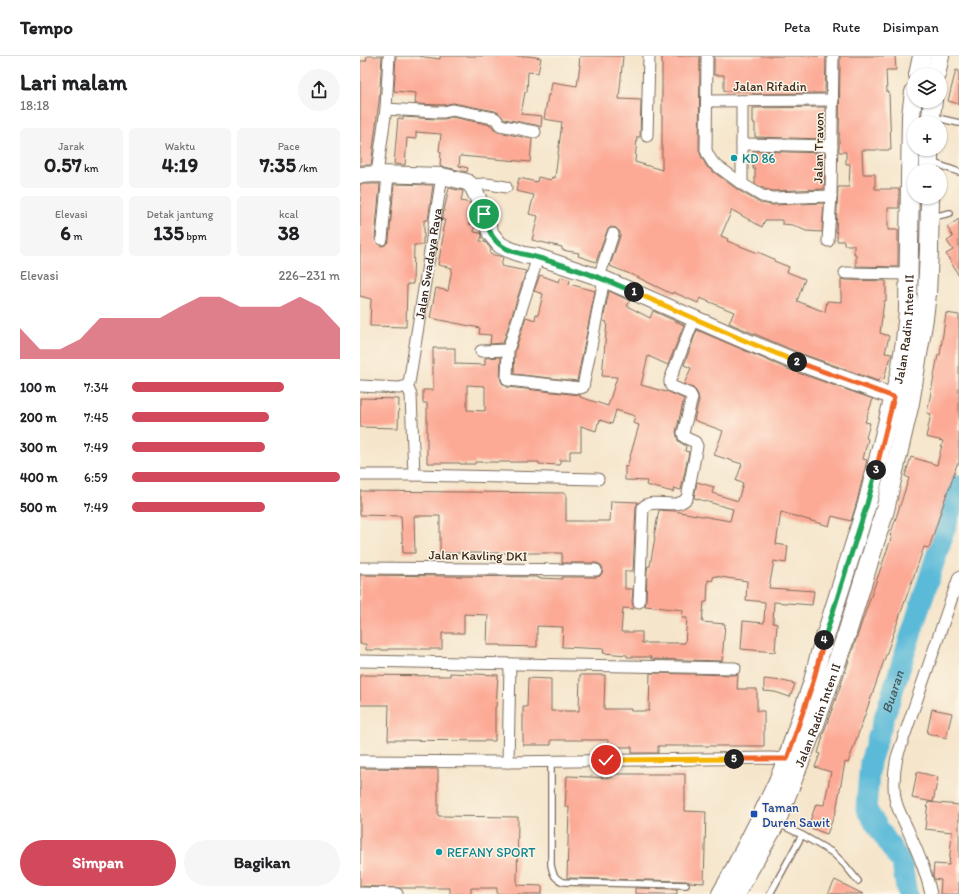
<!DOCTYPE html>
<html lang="id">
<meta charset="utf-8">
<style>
body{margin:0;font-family:Itim,sans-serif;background:#f6f6f6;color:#202124;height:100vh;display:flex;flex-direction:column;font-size:15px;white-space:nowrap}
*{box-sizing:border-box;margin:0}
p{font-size:13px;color:#757577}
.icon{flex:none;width:22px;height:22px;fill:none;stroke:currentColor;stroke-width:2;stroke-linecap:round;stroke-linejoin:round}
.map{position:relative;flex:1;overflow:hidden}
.drawer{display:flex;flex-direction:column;background:#fff;width:360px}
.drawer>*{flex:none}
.fabs{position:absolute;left:547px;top:12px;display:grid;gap:8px}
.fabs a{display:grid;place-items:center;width:40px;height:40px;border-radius:50%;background:#fff;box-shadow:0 1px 3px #0004;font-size:20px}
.pin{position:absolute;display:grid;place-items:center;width:34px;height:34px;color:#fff;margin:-17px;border:2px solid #fff;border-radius:50%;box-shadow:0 1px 4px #0007}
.km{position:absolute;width:20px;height:20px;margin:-10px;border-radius:50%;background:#222;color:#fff;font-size:11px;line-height:20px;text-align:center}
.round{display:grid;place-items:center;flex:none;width:42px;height:42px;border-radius:21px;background:#f6f6f6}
.headline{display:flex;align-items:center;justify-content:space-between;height:68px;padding:0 20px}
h1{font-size:22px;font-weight:800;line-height:30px}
.stats{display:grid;grid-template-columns:repeat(3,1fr);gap:6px;height:68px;padding:4px 20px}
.stats div{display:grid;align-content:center;border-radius:6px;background:#f6f6f6;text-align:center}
.stats b{font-size:20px;font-weight:800}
.stats small{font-size:11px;font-weight:400}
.stats p{font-size:11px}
.chart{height:112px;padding:8px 20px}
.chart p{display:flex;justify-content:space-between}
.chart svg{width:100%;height:72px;margin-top:4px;fill:#d1495b;opacity:.7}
.action{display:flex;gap:8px;margin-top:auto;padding:8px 20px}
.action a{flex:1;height:46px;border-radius:24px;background:#d1495b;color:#fff;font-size:16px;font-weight:800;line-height:46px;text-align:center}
.action a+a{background:#f6f6f6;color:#202124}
ul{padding:0 20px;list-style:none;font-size:13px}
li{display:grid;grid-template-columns:64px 48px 1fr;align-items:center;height:30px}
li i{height:10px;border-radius:5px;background:#d1495b}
header{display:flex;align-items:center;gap:24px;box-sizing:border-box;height:56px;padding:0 20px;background:#fff;border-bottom:1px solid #e0e0e0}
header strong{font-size:19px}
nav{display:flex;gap:22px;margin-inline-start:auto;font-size:14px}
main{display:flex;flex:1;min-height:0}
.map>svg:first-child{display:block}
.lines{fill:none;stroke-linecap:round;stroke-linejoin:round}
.river{stroke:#5abad8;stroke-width:21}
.building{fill:#fcaa96;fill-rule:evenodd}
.lane-casing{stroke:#7c6b5b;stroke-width:8}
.street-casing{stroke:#7c6b5b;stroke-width:13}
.secondary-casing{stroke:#7c6b5b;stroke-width:18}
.primary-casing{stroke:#7c6b5b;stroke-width:20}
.lane{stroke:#fff;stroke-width:5.5}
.street{stroke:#fff;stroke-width:11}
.secondary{stroke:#fff;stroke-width:16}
.primary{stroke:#fff;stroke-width:18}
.split-1-casing{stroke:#fff;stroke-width:8}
.split-2-casing{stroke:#fff;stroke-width:8}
.split-3-casing{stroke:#fff;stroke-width:8}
.split-4-casing{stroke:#fff;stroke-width:8}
.split-5-casing{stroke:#fff;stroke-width:8}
.split-6-casing{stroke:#fff;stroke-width:8}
.split-1{stroke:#22a559;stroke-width:5}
.split-2{stroke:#f5b400;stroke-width:5}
.split-3{stroke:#f0652b;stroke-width:5}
.split-4{stroke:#22a559;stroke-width:5}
.split-5{stroke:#f0652b;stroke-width:5}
.split-6{stroke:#f5b400;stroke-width:5}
.culture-dot{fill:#0f9aa8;stroke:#fcf5e5;stroke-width:1.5}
.transit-dot{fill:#1a4fb4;stroke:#fcf5e5;stroke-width:1.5}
.labels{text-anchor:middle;stroke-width:3;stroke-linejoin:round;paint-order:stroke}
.street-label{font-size:13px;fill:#3b2a1e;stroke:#fcf5e5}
.culture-label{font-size:13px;fill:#0d838f;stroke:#fcf5e5;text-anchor:start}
.transit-label{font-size:13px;fill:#164399;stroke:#fcf5e5;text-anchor:start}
.water-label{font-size:14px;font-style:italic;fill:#465c5f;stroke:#fcf5e5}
</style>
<header>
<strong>Tempo</strong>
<nav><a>Peta</a><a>Rute</a><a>Disimpan</a></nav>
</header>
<main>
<section class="drawer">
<div class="headline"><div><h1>Lari malam</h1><p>18:18</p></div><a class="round"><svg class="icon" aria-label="share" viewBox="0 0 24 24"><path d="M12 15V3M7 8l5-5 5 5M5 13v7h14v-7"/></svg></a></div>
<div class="stats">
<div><p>Jarak</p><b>0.57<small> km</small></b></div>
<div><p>Waktu</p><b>4:19</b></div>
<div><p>Pace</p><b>7:35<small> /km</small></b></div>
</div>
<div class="stats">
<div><p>Elevasi</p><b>6<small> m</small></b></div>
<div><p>Detak jantung</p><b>135<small> bpm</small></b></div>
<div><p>kcal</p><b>38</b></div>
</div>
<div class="chart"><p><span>Elevasi</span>226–231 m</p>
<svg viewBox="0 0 160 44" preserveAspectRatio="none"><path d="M0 44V25L10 38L20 38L30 32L40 19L50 19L60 19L70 19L80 12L90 6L100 6L110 12L120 12L130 12L140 6L150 12L160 25V44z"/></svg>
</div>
<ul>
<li><b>100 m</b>7:34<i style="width:73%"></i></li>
<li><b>200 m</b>7:45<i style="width:66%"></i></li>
<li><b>300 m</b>7:49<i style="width:64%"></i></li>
<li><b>400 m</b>6:59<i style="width:100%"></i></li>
<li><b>500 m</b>7:49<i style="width:64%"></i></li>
</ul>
<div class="action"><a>Simpan</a><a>Bagikan</a></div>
</section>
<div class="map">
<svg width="599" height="838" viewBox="0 0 599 838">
<rect width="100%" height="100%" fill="#fcf5e5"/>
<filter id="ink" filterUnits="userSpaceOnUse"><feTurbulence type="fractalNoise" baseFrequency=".025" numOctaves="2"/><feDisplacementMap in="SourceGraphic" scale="8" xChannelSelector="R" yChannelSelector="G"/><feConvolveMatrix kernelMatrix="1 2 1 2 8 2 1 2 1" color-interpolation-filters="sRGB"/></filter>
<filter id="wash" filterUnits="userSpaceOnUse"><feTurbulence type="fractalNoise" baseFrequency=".012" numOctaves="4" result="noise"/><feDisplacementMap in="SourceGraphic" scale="16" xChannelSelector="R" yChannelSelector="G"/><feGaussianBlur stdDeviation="0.9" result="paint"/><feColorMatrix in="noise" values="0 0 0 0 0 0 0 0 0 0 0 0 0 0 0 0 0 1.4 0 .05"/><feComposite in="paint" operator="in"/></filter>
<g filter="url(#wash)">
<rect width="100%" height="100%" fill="#f5e5cb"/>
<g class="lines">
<!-- river -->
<path class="river" id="s1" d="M547 838 542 808 506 753 510 706 599 429"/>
</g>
<g id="blocks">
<!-- building -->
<path class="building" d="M7 0H22L19 45 11 109H0V5H6Z
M36 0H58L80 3V0H168L181 2 178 17 168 16 167 36H165L161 58 182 60 181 71 176 69 144 63 139 57 135 55 93 47 83 49 55 48 56 37 34 35Z
M220 0H263L259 43 281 44 280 81H277L275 106 302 114V0H340L339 94 342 102 347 111 378 134 400 147 412 149 464 147 462 176 446 175 433 169 422 168V164H405L402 171 372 154 361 180 368 183 367 185 398 197V196L414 203V205L429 211 427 216 445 223 437 245 465 256 467 245 481 246V223L485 224 526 225V245H524L520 277 529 280 525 297 532 298 529 307H528L524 323 520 322 518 325 437 296 369 267 374 256 340 242 338 247 313 236 312 238 275 220 250 210 260 180V176L256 172 251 171 248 173 247 175 236 206 218 200 219 197 202 194V191L172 184 178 160 169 158 174 139 156 135 159 122 177 126 178 121 191 124 192 121 195 122 202 66 184 63 188 39H190L192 26 217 30 220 9H219Z
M354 0H466L465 37 393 38V35H364V19H354Z
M480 0H535L536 14H526L527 36H529L531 94H502L503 118H515V133H539V152H528V174H538V211L496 210V198H494V189H484V185H477V176H476L478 131H489L490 108H486V96H479Z
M596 14 599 15V48L588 45Z
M465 51V83L395 81V67H393V52Z
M43 61 76 63H84L92 61 131 69 134 73 138 76 172 83 170 106 100 100 99 110 108 112 107 116 80 110 81 96 79 95 81 78 56 76V83L47 82 45 109 34 108 38 62 43 63Z
M393 95 465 97 464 133 413 135 405 133 395 128V113H393Z
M0 128H20L15 182 16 186 18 188 22 190 25 189 27 187 29 184 34 128 73 129 68 164H64V182H63V189H54L53 228H47L46 271 10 270 11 243 0 240Z
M89 132 103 135 101 145 110 147 112 153 109 168 115 169 114 176 121 177 122 180 120 185 125 186 131 193 130 198 143 201 141 210 166 215 143 287 130 288 131 279 119 278 120 272 70 262 76 232 88 235 92 212 78 209 84 176H82L85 164H82Z
M599 163V220L586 198 593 194 587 185 593 181 587 171Z
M180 219 199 226 201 221 210 224 209 228 235 235 217 325 154 318 155 295 166 261 175 264 176 258 178 259 183 238 174 235Z
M249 235 270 245 267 250 290 262 293 255 324 269 308 309 288 300 281 329 306 336 307 335 324 343 316 376 318 385 326 390 325 395 329 396 321 434 314 432 313 436 286 429 287 425 265 424V410L267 411 279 369 273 367 275 360 256 354 252 368 240 364 239 367H238L236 375 221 370V395H210V404H200V409L179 408V406H115V408H100V407H67V347H63V334H73V292H95V308L125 309V302L141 301 140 322 142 327 147 331 220 339V341L248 350 257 321 242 320 247 266 243 265ZM107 329 125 330V355L107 354Z
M586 257 599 259V408H597L589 434H588L569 492 564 491 488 707 485 706 476 755 467 778 448 771 456 748 464 749 471 716 455 711 460 698 458 697 463 681H462L480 631 502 566 532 480H530L549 422 545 420 551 401 577 409 583 385 566 381 571 358 567 357 578 299H580Z
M337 274 430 314 513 343 505 366 510 367 506 382 508 383 503 403 507 404 497 445 491 465 472 460 469 470 421 456 416 488 428 490 426 507 414 505 409 532 454 535 452 549 414 546 413 567 417 568 415 596 381 593 383 565 404 567 405 546 386 544 387 525 354 520 352 525 348 524 347 546H344L342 566 365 568 362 605 291 603V601H267V599L243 597 244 593 202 591 203 571 177 570V591L141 590V589H127L128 559 104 558V577H82V593H28V594H6V588H0V519L178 521V522L202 523V521H236L240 520 242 517 243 514 242 510 239 508 236 507H202V497H80V460H54L55 497H43L41 460 0 459V435L206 437V465H250L251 445 278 446 276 451 273 515H265V533H273L272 546 274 553 263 552 261 576H282V587H325L327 562H322L323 554 285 550 286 546 287 515 288 510H290L295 481H294L299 454 314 455 370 465 373 453 334 442 337 426 354 431 352 437 378 445 383 427 376 425 382 408 354 399 363 375 334 364 339 344 338 339 336 335 333 332 324 328 331 312 324 309Z
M0 342 39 343 38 372 0 371Z
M90 617 138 619 136 651H135V685L28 684 29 649H0V619L90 620Z
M290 617 375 619 378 618 377 633H397V655H404V690H298V697H272V691H248V684H191V689H163V651H167L168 622 191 623V655H219L220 619H245L244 653H271V655H289Z
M404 623 423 625 435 628 430 641 415 636 404 635Z
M572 653 592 657 586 682 567 677Z
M0 712 78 713V760L158 761 157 829 182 830V838H137V832H111V838H90V832H40L0 830Z
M557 716 578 721 573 746 552 742Z
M252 718H325V755L346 756 344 827 329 826 326 825 207 822 209 751H205L207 720 252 722Z
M568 746 599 749V838H580L581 824 574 823 573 820 574 808 589 809 592 776 565 773Z
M475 824 503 838H468Z
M275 832 317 833V838H275Z"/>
</g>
</g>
<g filter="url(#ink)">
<use href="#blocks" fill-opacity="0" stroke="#7c6b5b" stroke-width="1"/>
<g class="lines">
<defs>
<path id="lane" d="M573 61 599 67
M571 106 599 116
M573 161 590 157
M191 705V809C193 818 194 823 204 826L326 829
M442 779 473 797 485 809 498 825
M410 838 442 779 419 768"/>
<g id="street">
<path d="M347 0 346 94 348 99 353 107 360 112 382 128 402 140 412 142 471 140"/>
<path d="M347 45 473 44"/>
<path d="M382 45V128"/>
<path d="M26 53 76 56H84L92 54 134 62 136 63 140 69 175 76"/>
<path d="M287 80 289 0"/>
<path d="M382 88 472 90"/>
<path d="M17 118 26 53 29 0"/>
<path d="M112 130C123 126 134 129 146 131"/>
<path d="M22 183 28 119"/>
<path d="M468 185 471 140 473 0"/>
<path d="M178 201 148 294 147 322 148 324 220 332 223 331 244 223"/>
<path d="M485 217 549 218"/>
<path d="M239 221 253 178"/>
<path d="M121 295 148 294"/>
<path id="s2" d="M0 330 39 332 47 330 49 327 82 120"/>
<path d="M47 330 51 339 54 419"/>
<path d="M0 419H54L238 423"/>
<path d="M0 512 236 514"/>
<path d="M279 546 283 451C294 441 317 455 327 442L337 390 335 386 324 381 323 377 332 342 330 338 311 330 310 327V324L334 263"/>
<path d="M0 605 375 612"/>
<path d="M0 705 148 706 410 702 427 703"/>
<path d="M148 706 150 608"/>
<path d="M0 837 37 838"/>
<path d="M571 838C566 815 557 795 548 774 543 763 537 753 535 742 533 728 534 715 537 701L599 521"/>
</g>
<path id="secondary" d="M0 119 17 118 82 120 107 126 112 130 118 142 131 178 140 189 148 193 164 199 178 201 244 223 388 286 434 305 534 341"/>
<g id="primary">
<path d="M558 19 562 0"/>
<path d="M576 19 580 0"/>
<path d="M570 67 573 45"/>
<path d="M569 115V93"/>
<path id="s3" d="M377 835 416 767 422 751 455 668 487 577 525 454 550 347 564 262 567 238 569 195 570 141"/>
<path id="s4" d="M361 838 369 824 400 763 418 725 427 703 453 625 460 597 507 448 540 316 545 285 548 255 551 59 554 36"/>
</g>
</defs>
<!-- lane casing -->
<use href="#lane" class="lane-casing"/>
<!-- street casing -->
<use href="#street" class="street-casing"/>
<!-- secondary casing -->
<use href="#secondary" class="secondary-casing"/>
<!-- primary casing -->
<use href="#primary" class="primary-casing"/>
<!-- lane -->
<use href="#lane" class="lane"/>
<!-- street -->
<use href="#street" class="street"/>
<!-- secondary -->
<use href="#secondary" class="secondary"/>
<!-- primary -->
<use href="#primary" class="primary"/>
</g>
</g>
<g class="lines" filter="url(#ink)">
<defs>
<path id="split-1" d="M124 158C127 169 130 180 139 188 150 197 166 198 179 202 211 211 243 222 274 236"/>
<path id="split-2" d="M274 236 388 286 437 306"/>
<path id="split-3" d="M437 306 534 341 516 414"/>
<path id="split-4" d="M464 584 507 448 516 414"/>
<path id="split-5" d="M374 703H427L453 626 464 584"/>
<path id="split-6" d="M246 704 374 703"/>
</defs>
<!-- split-1 casing -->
<use href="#split-1" class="split-1-casing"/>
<!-- split-2 casing -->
<use href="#split-2" class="split-2-casing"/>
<!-- split-3 casing -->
<use href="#split-3" class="split-3-casing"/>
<!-- split-4 casing -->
<use href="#split-4" class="split-4-casing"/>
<!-- split-5 casing -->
<use href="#split-5" class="split-5-casing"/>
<!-- split-6 casing -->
<use href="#split-6" class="split-6-casing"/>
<!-- split-1 -->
<use href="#split-1" class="split-1"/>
<!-- split-2 -->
<use href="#split-2" class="split-2"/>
<!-- split-3 -->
<use href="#split-3" class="split-3"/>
<!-- split-4 -->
<use href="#split-4" class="split-4"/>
<!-- split-5 -->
<use href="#split-5" class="split-5"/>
<!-- split-6 -->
<use href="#split-6" class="split-6"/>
</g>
<!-- markers -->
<g class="culture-dot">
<circle cx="374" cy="102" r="4"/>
<circle cx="79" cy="796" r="4"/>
</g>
<rect class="transit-dot" x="390" y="754" width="8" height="8" rx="2"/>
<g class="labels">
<!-- street labels -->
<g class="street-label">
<text x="410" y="35">Jalan Rifadin</text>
<text transform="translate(458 92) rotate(-89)" y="5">Jalan Travon</text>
<text dy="5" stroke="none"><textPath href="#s2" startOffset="172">Jalan Swadaya Raya</textPath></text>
<text dy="5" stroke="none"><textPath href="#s4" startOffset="597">Jalan Radin Inten II</textPath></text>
<text transform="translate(118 499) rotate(1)" y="5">Jalan Kavling DKI</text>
<text dy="5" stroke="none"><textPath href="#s3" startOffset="194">Jalan Radin Inten II</textPath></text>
</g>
<!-- culture labels -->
<g class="culture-label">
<text x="382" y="107">KD 86</text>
<text x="87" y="801">REFANY SPORT</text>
</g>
<!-- transit labels -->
<g class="transit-label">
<text x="402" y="756">Taman<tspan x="402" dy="15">Duren Sawit</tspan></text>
</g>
<!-- water labels -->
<g class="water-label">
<text dy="5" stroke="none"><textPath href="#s1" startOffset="217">Buaran</textPath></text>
</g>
</g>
</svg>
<div class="fabs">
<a><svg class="icon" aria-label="layers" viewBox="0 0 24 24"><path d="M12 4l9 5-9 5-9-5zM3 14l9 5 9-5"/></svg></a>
<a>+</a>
<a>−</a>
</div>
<div class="pin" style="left:124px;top:158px;background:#1e9e55"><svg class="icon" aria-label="arrive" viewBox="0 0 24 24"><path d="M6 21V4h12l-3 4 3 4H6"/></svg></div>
<div class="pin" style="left:246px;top:704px;background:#d93025"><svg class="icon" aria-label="check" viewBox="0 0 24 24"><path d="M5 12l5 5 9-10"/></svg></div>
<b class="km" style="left:274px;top:236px">1</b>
<b class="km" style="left:437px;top:306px">2</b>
<b class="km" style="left:516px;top:414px">3</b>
<b class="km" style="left:464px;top:584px">4</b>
<b class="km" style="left:374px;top:703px">5</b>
</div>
</main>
